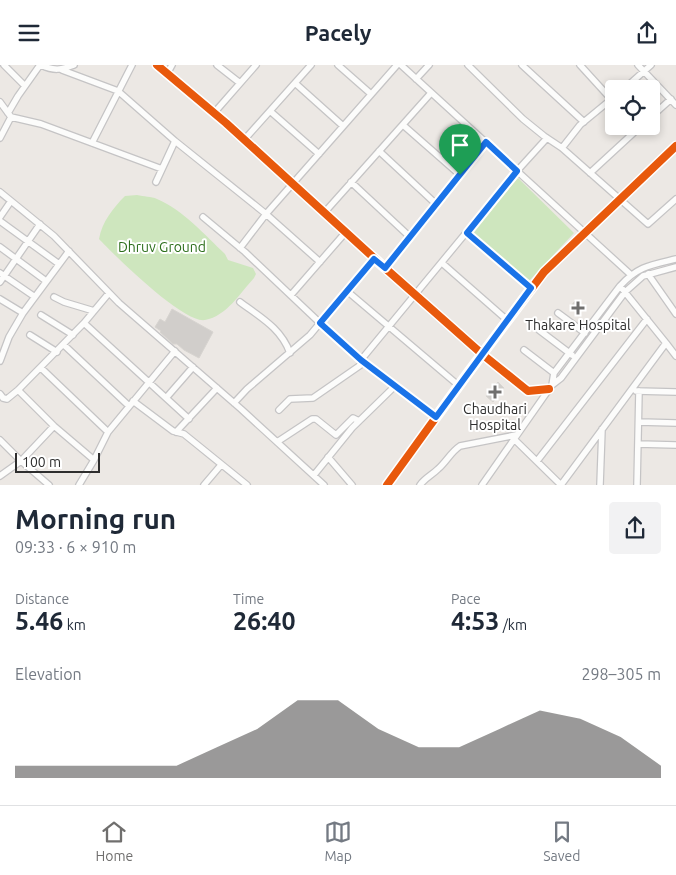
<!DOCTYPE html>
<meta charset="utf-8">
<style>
body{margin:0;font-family:Ubuntu,sans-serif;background:#f2f2f3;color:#1f2937;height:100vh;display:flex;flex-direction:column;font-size:19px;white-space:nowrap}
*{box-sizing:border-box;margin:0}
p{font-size:16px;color:#747a83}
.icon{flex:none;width:28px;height:28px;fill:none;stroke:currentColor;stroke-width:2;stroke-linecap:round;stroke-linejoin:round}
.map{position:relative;height:420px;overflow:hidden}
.drawer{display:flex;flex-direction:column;background:#fff;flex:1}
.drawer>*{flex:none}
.controls{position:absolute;left:605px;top:15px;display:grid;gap:10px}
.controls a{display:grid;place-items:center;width:55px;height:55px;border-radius:5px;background:#fff;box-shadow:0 2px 8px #0003;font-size:25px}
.scale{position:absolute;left:15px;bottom:12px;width:85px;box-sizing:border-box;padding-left:5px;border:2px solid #2e2e2e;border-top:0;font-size:14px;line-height:18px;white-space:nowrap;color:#2e2e2e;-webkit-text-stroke:4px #fff;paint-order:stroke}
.pin{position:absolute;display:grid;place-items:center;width:42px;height:42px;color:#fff;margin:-51px -21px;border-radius:50% 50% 50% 0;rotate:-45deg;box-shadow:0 0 5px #0007}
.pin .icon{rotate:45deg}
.round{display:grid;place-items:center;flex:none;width:52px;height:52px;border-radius:5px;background:#f2f2f3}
.head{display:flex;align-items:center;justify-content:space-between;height:85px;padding:0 15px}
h1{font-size:28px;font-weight:700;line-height:38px}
.figures{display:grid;grid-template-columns:repeat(3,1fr);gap:8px;height:85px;padding:5px 15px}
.figures div{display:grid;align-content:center}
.figures b{font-size:25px;font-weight:700}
.figures small{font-size:14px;font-weight:400}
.figures p{font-size:14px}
.chart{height:140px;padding:10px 15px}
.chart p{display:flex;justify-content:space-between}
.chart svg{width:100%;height:90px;margin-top:5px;fill:#706f6e;opacity:.7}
header{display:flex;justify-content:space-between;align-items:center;height:65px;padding:0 15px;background:#fff;font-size:22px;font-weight:700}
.dock{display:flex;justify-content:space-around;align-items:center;height:70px;border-top:1px solid #e0e1e3;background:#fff;font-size:14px;color:#747a83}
.dock a{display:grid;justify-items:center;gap:2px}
.dock .current{color:#706f6e}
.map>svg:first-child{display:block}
.park{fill:#cee6be}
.building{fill:#d1cecb;stroke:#d7d4d0}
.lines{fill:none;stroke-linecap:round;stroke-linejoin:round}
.minor-casing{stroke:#c5c4c5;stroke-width:8}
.minor{stroke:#fcfcfb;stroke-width:5.5}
.cycleway-casing{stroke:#fff;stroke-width:11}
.cycleway{stroke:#e8590c;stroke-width:8}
.route-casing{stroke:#fff;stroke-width:10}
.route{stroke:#1a73e8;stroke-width:6}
.poi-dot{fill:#706f6e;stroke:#fff;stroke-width:2}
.labels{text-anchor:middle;stroke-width:4;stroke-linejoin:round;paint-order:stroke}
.park-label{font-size:14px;fill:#2c6e1b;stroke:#fff}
.poi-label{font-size:14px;fill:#2e2e2e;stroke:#fff}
</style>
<header><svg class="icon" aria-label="menu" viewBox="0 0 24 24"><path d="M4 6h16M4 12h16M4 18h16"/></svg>Pacely<svg class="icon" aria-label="share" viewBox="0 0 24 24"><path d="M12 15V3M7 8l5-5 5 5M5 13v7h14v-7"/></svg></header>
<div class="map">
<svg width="676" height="420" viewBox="0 0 676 420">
<rect width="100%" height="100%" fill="#ece8e4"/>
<!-- park -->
<path class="park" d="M518 113 574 168 528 217 471 168Z
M137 130C144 132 151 131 157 134 183 145 205 170 225 189L228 195 253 203 256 209 254 213C240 228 227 251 205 255 184 259 114 190 99 174 102 157 113 143 125 131Z"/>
<!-- building -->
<path class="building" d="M575 236 583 242 578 248 570 242Z
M172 244 213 267 199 293 184 285 177 279H173L160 267 161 266 155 262 160 254 165 257Z
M498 317 504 323 493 337 486 331Z"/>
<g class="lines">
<defs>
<path id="minor" d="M4 0 25 21
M41 0C54 6 61 5 74 0
M157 0 226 58 385 203 482 289 528 326 549 324
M217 0 240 18
M338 0 371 29
M401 0 630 209
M468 0 523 54 544 71 562 83 648 159 676 134
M522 0 584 57
M580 0 611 34
M638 0 676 40
M62 5 118 26 175 76 266 149 320 197
M167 9 172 0
M416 14 429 0
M295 18 343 61
M624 24 651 0
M0 37 11 52 0 73
M270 46 319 89
M8 48 18 31 40 0
M214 48 256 0
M11 52 41 59 162 104
M651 52 671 34
M403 60 460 110
M244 75 311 0
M92 78 132 0
M562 83 580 60 614 32
M379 86 436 139
M590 108 641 61
M156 117 175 76
M351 117 410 172
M0 127 54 171 119 238 241 344 324 420
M324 148 431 28
M0 152 11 136
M203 152 245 187 320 258 361 295
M0 156 59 199
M467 168 531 223
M0 182 46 216
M240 183 266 149 397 0
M442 198 507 255
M385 203 486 77
M0 208 35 232
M648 209 676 249
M0 217 40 159
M347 226 458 320
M291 230 345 168
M54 232 64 237 94 246
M0 234 23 248
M240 237C260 252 281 263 290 288
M558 248 585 268
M41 250 73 270
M84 258 189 354
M539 265 572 290
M30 270 57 287
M666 278 676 291
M64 280 129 341
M524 285 554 308
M0 296 9 272 23 248 69 186
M41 303 108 367
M552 320 554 308 620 221C638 201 651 200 676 194
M18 325 54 361 94 395 79 420
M636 326 676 327
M0 329 3 333 7 334 18 325 84 258 109 228
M166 333 193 302
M133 336 173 366 184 369 247 420
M234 338 247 324 310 270 374 193
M279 345 290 334 313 333 365 297
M436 352 361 295 517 106 547 73
M639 357 676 358
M176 367 217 323
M514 374 561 420
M0 375 21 396 49 420
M277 377 312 354H316L336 370 353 353 359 356
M638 379 676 380
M328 392 352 420
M94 395 108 367 175 286
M537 396 647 254
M314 410 352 363 395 321
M0 411 21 396 54 361
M204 420 221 400
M387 420 468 308 544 207 676 81
M420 420C425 413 432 410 438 404 446 397 451 387 460 381L516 370
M482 420 552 320 561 313 625 227 643 211 676 202
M561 420 666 278 620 221
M600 420 602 364
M637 420 639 326"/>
</defs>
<!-- minor casing -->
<use href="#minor" class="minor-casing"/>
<!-- minor -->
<use href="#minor" class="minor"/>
<defs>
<path id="cycleway" d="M157 0 226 58 385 203 482 289 528 326 549 324
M387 420 468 308 544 207 676 81"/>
</defs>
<!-- cycleway casing -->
<use href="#cycleway" class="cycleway-casing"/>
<!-- cycleway -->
<use href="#cycleway" class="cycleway"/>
</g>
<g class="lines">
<defs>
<path id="route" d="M486 77 517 106 467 168 531 223 436 352 361 295 320 258 374 194 385 203Z"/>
</defs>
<!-- route casing -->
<use href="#route" class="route-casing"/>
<!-- route -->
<use href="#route" class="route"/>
</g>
<!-- markers -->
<g class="poi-dot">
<path d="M575.5 235.5h5v5h5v5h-5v5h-5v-5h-5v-5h5z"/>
<path d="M492.5 319.5h5v5h5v5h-5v5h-5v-5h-5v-5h5z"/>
</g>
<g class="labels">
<!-- park labels -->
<g class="park-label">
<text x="162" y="187">Dhruv Ground</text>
</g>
<!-- poi labels -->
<g class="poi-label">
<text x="578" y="265">Thakare Hospital</text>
<text x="495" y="349">Chaudhari<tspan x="495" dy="16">Hospital</tspan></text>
</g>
</g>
</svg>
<div class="controls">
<a><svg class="icon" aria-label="locate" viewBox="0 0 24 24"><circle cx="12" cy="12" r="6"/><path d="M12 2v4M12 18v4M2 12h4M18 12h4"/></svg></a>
</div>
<div class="scale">100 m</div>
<div class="pin" style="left:460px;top:110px;background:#1e9e55"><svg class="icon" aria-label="arrive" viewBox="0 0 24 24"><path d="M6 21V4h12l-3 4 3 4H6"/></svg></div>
</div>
<section class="drawer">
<div class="head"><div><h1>Morning run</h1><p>09:33 · 6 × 910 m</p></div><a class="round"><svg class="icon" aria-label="share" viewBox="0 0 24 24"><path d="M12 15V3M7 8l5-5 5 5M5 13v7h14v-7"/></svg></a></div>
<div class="figures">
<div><p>Distance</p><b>5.46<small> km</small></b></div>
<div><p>Time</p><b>26:40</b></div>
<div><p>Pace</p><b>4:53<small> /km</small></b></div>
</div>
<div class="chart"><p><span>Elevation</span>298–305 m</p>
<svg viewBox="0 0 160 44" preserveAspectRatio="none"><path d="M0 44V38L10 38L20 38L30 38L40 38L50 29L60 20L70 6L80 6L90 20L100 29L110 29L120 20L130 11L140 15L150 24L160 38V44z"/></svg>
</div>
</section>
<nav class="dock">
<a class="current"><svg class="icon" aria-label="home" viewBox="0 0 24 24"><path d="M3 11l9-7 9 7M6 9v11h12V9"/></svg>Home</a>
<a><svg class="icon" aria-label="map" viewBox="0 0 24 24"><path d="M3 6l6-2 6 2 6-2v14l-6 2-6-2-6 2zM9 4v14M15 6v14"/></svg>Map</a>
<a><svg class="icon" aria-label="saved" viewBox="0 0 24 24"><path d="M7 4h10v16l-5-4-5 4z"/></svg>Saved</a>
</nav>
